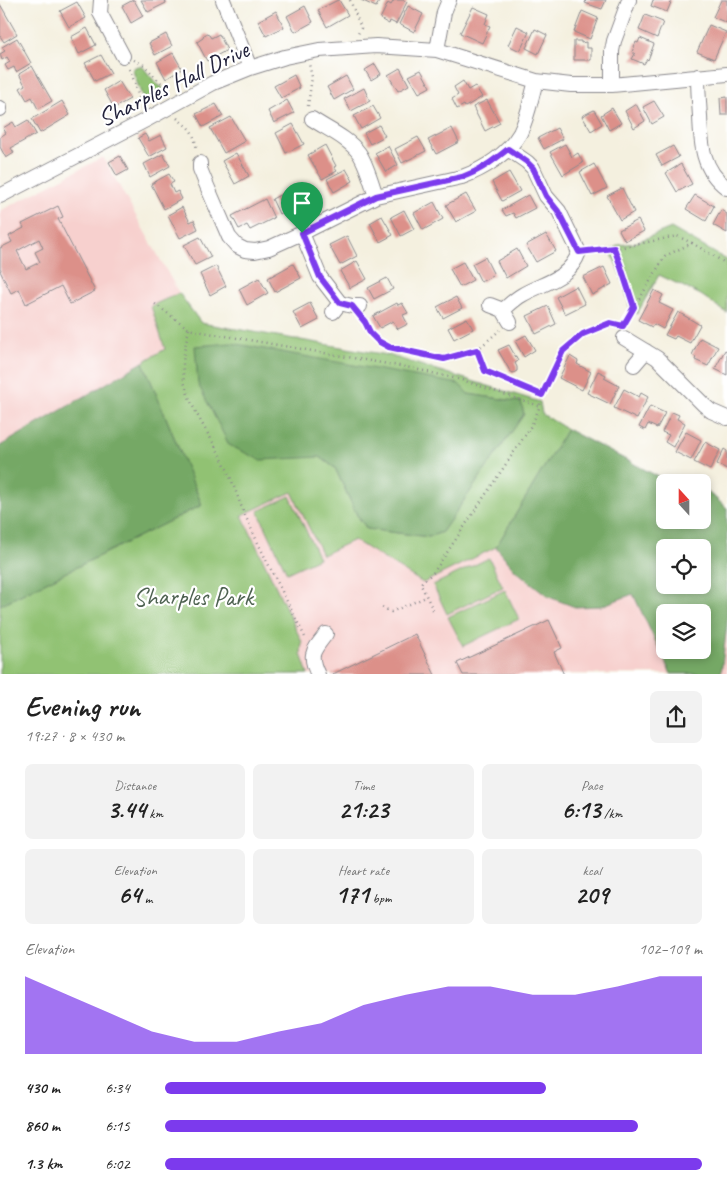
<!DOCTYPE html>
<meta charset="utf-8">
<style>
body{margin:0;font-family:Caveat,sans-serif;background:#f2f2f2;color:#222;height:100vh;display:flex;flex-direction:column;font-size:19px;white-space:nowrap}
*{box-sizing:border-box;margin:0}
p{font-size:16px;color:#767676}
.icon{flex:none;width:28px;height:28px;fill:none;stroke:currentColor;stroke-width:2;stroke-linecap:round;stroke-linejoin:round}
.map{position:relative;height:674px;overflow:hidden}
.sheet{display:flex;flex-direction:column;background:#fff;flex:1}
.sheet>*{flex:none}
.needle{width:32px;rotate:339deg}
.tools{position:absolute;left:656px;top:474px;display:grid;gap:10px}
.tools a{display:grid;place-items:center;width:55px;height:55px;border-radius:8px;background:#fff;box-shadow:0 2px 8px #0003;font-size:25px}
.pin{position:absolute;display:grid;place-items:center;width:42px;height:42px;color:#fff;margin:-51px -21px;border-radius:50% 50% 50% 0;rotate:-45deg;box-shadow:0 0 5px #0007}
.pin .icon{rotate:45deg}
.round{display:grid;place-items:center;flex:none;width:52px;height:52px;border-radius:8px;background:#f2f2f2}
.summary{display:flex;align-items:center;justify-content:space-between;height:85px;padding:0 25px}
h1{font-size:28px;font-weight:800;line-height:38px}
.figures{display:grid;grid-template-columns:repeat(3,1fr);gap:8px;height:85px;padding:5px 25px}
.figures div{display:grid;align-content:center;border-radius:8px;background:#f2f2f2;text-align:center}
.figures b{font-size:25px;font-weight:800}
.figures small{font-size:14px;font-weight:400}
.figures p{font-size:14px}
.chart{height:140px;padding:10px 25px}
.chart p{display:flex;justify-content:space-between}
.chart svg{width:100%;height:90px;margin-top:5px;fill:#7c3aed;opacity:.7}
ul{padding:0 25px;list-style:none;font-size:16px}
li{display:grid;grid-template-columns:80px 60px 1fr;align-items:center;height:38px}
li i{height:12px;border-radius:6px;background:#7c3aed}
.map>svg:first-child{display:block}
.built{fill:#f7d0ce}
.green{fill:#91c273;stroke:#5a7257;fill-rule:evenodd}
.forest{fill:#74a865;stroke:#4b6550;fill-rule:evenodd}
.building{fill:#dc9089;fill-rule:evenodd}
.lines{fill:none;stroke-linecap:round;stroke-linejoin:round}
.minor-casing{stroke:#8b898d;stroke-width:16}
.path{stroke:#8b898d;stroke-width:2.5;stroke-dasharray:1 4;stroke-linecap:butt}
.minor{stroke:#fff;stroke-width:14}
.route-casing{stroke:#fff;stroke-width:10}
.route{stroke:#7c3aed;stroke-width:6}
.labels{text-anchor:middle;stroke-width:4.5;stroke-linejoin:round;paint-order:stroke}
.street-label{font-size:25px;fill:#22223b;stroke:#fff}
.park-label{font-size:25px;fill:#4e6251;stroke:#fff}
</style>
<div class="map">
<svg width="727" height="675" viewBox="0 0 727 675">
<rect width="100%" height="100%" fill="#fff"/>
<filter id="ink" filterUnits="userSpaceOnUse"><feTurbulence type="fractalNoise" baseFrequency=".02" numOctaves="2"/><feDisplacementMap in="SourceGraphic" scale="10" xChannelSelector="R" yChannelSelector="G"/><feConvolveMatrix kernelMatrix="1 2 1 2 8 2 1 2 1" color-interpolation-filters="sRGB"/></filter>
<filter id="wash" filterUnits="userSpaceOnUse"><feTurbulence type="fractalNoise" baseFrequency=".0096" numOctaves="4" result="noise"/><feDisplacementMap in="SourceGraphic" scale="20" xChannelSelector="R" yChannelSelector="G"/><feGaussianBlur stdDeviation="1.12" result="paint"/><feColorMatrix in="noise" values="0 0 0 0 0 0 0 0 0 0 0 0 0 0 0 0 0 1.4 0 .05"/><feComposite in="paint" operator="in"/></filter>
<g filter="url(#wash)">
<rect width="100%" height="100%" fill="#f4f0df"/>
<!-- built -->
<path class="built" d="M103 157 179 293 151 306 165 349 0 446V211Z
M324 477 354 540 423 583 496 547 515 570 549 597 575 607 601 606 633 594 671 674H308L300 654 302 642 242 515Z
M727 625V674H721Z"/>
<!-- green -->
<path class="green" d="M138 66H142L156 83 163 88 166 93 165 95 149 103 144 102 133 71V68Z
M671 228 727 260V313L701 295 659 275 637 314 630 309C626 289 620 271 611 252L612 249 619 245 634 243Z
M179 293 201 323 388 355 540 402 542 414 567 429 496 547 423 583 354 540 322 555 292 492 242 515 302 642 301 654 308 674 0 675V605L202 505 143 362 165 349 151 306ZM468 394 521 402 524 414 442 532 429 537 367 529 357 515 335 468 320 457Z
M290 496 319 558 287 573 258 511Z
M489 558 503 587 447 614 433 585Z
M505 590 519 619 463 646 448 617Z"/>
<!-- forest -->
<path class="forest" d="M231 343 459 384 468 394 521 402 524 414 442 532 429 537 367 529 357 515 335 468 320 457 260 460 229 445 198 384 195 346Z
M143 362 202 505 0 605V446Z
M567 429 659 477 681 482H665V520H702L703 488 705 489 727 508V625L721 674H671L633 594 601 606 575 607 549 597 515 570 496 547ZM665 548H702V585H665ZM702 612V650H665V612Z"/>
<g id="blocks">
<!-- building -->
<path class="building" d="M133 0H134L143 16 131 23 122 6Z
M141 0H165L166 3 148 12Z
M338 0H339L348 15 327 27 318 10Z
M361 0H380L376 7Z
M394 0H403L407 2 396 24 390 21 389 24 380 19 388 3 391 5Z
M586 0H606L602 9 585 3Z
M653 0H672L667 12 651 6Z
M721 0H727V23L713 17Z
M77 2 86 18 69 27 60 11Z
M0 4 17 34 4 42 0 36Z
M305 6 313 22 295 32 287 16Z
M408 6 423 14 414 32 399 24Z
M473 7 489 14 485 24 490 26 482 43 460 33Z
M276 11 284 27 266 36 258 21Z
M582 11 598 18 590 39 574 32Z
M645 15 663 22 657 38 639 30Z
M709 25 726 32 714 59 697 52Z
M517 26 529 32 520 51 508 45Z
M87 28 96 45 79 54 71 37Z
M535 29 547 35 538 54 526 48Z
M166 34 172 46 155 55 149 43Z
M206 34 209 35 211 38 219 34 227 50 207 61 197 42 203 38 204 35Z
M17 38 31 63 16 72 14 67 8 70 5 65 10 62 7 57 2 60 0 54 5 51 2 47Z
M640 38 654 44 648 60 647 59 644 64 632 59 635 54 632 52 636 42 638 43Z
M574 41H581V43L586 42V48H591V60H574Z
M173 53 182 69 166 79 157 62Z
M101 55 111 73 95 81 85 63Z
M375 64 381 74 371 80 365 70Z
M32 66 52 101 38 109 32 97 27 100 20 88 25 85 19 74Z
M400 68 409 85 398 91 388 75Z
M421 70 430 87 419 93 409 76Z
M294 75 300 88 281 98 274 86Z
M346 76 353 89 334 100 327 87Z
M119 81 130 99 114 108 104 90Z
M463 81 468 90 475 86 482 97 465 107 464 105 457 109 452 99 458 95 454 87Z
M364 88 370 101 351 111 344 99Z
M727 97V115H721L720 98Z
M287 100 294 113 274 123 268 111Z
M487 100 500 123 485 131 473 107Z
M62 101 70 115 40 133 32 119Z
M654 101 664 117 652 124 643 107Z
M216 104 223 116 203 127 196 114Z
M636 104 645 121 634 128 625 111Z
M373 106 380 118 361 129 354 116Z
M612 108 621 123 609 130 601 115Z
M594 110 602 124 591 131 582 116Z
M231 117 245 141 224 153 210 128Z
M28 120 36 134 11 148 14 153 6 158 0 147V137L6 133 3 128 13 122 16 127Z
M293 124 304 144 286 153 276 133Z
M379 125 385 136 370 144 364 133Z
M452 128 459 142 436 154 428 140Z
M557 128 563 139 544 149 538 138Z
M145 134 149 141 161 135 167 147 149 157 138 138Z
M418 137 426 151 402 163 395 149Z
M565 144 572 157 578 153 583 163 563 175 550 152Z
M325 145 336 166 334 167 337 171 322 179 308 155Z
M388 146 398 165 386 172 375 153Z
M673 146 679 157 662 166 656 155Z
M236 153 249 176 235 184 222 161Z
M163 154 170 166 150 177 144 164Z
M120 156 128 170 117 176 109 162Z
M594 164 607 188 592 196 580 172Z
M681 164 692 184 677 192 666 173Z
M346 169 353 181 334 192 327 179Z
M509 172 520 191 502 201 492 182Z
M169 174 174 182 170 184 174 193 178 191 182 199 164 209 151 184Z
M295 187 303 201 279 214 272 199Z
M622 188 634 212 620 220 607 196Z
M466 194 476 211 456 222 446 205Z
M528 195 535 208 516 218 513 213 506 216 502 210Z
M695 195 714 206 706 221 686 209Z
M265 199 274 218 250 230 247 225 239 229 232 216Z
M434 202 443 219 423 230 414 213Z
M58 206 63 217 58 219 95 291 70 304 61 286 26 304 19 289 11 293 0 271 1 270 0 268V248L12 242 9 236 24 228 22 224ZM39 239 43 248 35 252 40 262 26 269 17 251Z
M182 207 190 222 194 220 198 229 180 238 168 215Z
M404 210 414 229 401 236 391 217Z
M721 210 727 214V233L713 225Z
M382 216 393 235 380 242 370 223Z
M638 220 644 231 625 241 619 230Z
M546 234 556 251 536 262 526 245Z
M347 236 357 256 340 265 329 245Z
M200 237 211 257 195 265 184 245Z
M517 249 526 266 506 278 497 261Z
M485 257 494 275 481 282 472 264Z
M357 261 367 279 350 288 340 271Z
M463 262 473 280 460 287 450 269Z
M293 264 301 278 275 292 268 278Z
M216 266 226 286 210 295 200 274Z
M604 267 612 284 592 295 583 277Z
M259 278 268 293 247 305 239 289Z
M387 278 393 289 374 299 368 288Z
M576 286 585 304 565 314 556 297Z
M654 290 663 295 659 303 673 310 663 329 654 324 652 327 638 320Z
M456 297 462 308 443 318 437 307Z
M310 303 319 320 302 329 293 312Z
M397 303 398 305 402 303 408 313 403 315 407 323 406 325 398 329 397 328 393 321 380 328 373 316Z
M548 306 556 324 536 334 527 316Z
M678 312 700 325 690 343 676 336 674 339 665 335Z
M467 318 473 329 454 339 448 328Z
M526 335 535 350 524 357 515 341Z
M700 338 718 347 708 366 695 360 696 357 692 355Z
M509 345 518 361 515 363 517 367V371L513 373 510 371 498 350Z
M725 350 727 351V375L715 369Z
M570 356 578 361 577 364 591 372 582 390 559 378Z
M598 371 606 375 604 378 619 386 610 404 587 393Z
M624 389 639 397 641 393 648 397 637 419 614 408Z
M650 406 665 413 657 428 648 424 645 430 639 427Z
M672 412 679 415 677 419 685 423 673 447 665 442 669 435 662 432Z
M686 432 701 440 691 460 675 452Z
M705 442 720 450 710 470 694 462Z
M724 449 727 451V469L717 464Z
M549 620 562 648 554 652 564 675H463L457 663Z
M415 634 435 675H331Z"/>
</g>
</g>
<g filter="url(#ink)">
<use href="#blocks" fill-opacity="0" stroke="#8b898d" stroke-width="1"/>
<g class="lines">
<defs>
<path id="minor" d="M101 0 100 13 123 56
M223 0 250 68
M437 50 444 12 449 0
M698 76C698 90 699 103 700 116 701 144 702 170 727 188
M612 85V51L614 41 629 0
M0 108V109
M312 119C327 129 348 138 359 153 366 163 372 184 376 196
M200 163V169L207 186 229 237 237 246 245 250 255 251 269 248 302 233 376 196 462 177C484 169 508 154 520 133 528 117 531 98 536 81
M0 196 146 120 213 83 250 68 285 57 319 50 376 46 437 50 536 81 571 85H612L727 74
M302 233 320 277 340 303
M490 305 503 310 510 322
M503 310C509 305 515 299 522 295 544 282 569 280 579 252L559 211 546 196 533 168 527 162 508 149
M333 312 340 303 352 306H360
M624 338 657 358 704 405 711 411 727 418
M634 365 646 351
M318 675C308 654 313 651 326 634"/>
</defs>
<!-- minor casing -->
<use href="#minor" class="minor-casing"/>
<!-- path -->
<path class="path" d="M350 0 361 28 358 34
M134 60 144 65 159 81 172 91
M129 69 133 78 142 108
M308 106 312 77 309 64
M177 118C192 131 193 130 197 150
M614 249 677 236 692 243
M593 251 614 249 620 264 634 307
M155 304 189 329 197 331 411 368 462 380 539 406
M362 318 371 334 378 341 389 347 444 359 477 350 485 371 542 395 563 351 583 334 610 323 620 326
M624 325 665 256 692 243 727 264
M189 329C185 346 181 363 184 381 191 411 211 436 224 463 232 479 237 496 244 513 263 555 285 597 306 639
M477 350 500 330
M382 607 391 612 426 597
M433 610 421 585 422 582 434 572 528 431C534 420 541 407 542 395"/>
<!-- minor -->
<use href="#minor" class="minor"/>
</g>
</g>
<g class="lines" filter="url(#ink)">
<defs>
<path id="route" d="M508 149 527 162 533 168 546 196 558 211 579 252 614 248 620 264 634 307 623 326 610 323 583 334 563 351 542 395 485 371 477 350 444 359 389 347 378 341 371 334 365 322 352 306 340 303 320 277 302 233 376 196 462 177C480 171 493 161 508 149Z"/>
</defs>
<!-- route casing -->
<use href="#route" class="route-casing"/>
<!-- route -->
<use href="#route" class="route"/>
</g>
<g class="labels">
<!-- street labels -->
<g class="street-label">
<text transform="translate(173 83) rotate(-26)" y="9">Sharples Hall Drive</text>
</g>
<!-- park labels -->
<g class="park-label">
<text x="193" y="605">Sharples Park</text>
</g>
</g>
</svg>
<div class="tools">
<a><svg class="needle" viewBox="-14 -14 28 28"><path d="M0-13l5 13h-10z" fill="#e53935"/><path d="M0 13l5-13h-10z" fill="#767676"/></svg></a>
<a><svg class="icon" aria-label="locate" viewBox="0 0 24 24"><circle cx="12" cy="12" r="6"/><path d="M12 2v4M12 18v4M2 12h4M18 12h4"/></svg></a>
<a><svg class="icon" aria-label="layers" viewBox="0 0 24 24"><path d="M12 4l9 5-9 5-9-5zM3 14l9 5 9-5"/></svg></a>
</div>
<div class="pin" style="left:302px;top:233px;background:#1e9e55"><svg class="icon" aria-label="arrive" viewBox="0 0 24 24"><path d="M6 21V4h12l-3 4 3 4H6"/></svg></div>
</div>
<section class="sheet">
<div class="summary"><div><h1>Evening run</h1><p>19:27 · 8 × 430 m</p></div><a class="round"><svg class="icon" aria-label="share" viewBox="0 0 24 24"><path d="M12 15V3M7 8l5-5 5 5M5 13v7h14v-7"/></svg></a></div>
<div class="figures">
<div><p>Distance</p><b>3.44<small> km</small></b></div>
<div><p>Time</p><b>21:23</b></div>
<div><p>Pace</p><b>6:13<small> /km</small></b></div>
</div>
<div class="figures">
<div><p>Elevation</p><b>64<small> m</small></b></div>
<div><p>Heart rate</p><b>171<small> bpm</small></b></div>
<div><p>kcal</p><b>209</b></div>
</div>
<div class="chart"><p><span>Elevation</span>102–109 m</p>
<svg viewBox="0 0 160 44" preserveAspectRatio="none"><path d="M0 44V6L10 15L20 24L30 33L40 38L50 38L60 33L70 29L80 20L90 15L100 11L110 11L120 15L130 15L140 11L150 6L160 6V44z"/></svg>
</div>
<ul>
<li><b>430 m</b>6:34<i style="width:71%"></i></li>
<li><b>860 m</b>6:15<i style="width:88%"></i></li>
<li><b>1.3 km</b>6:02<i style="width:100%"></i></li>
</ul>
</section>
